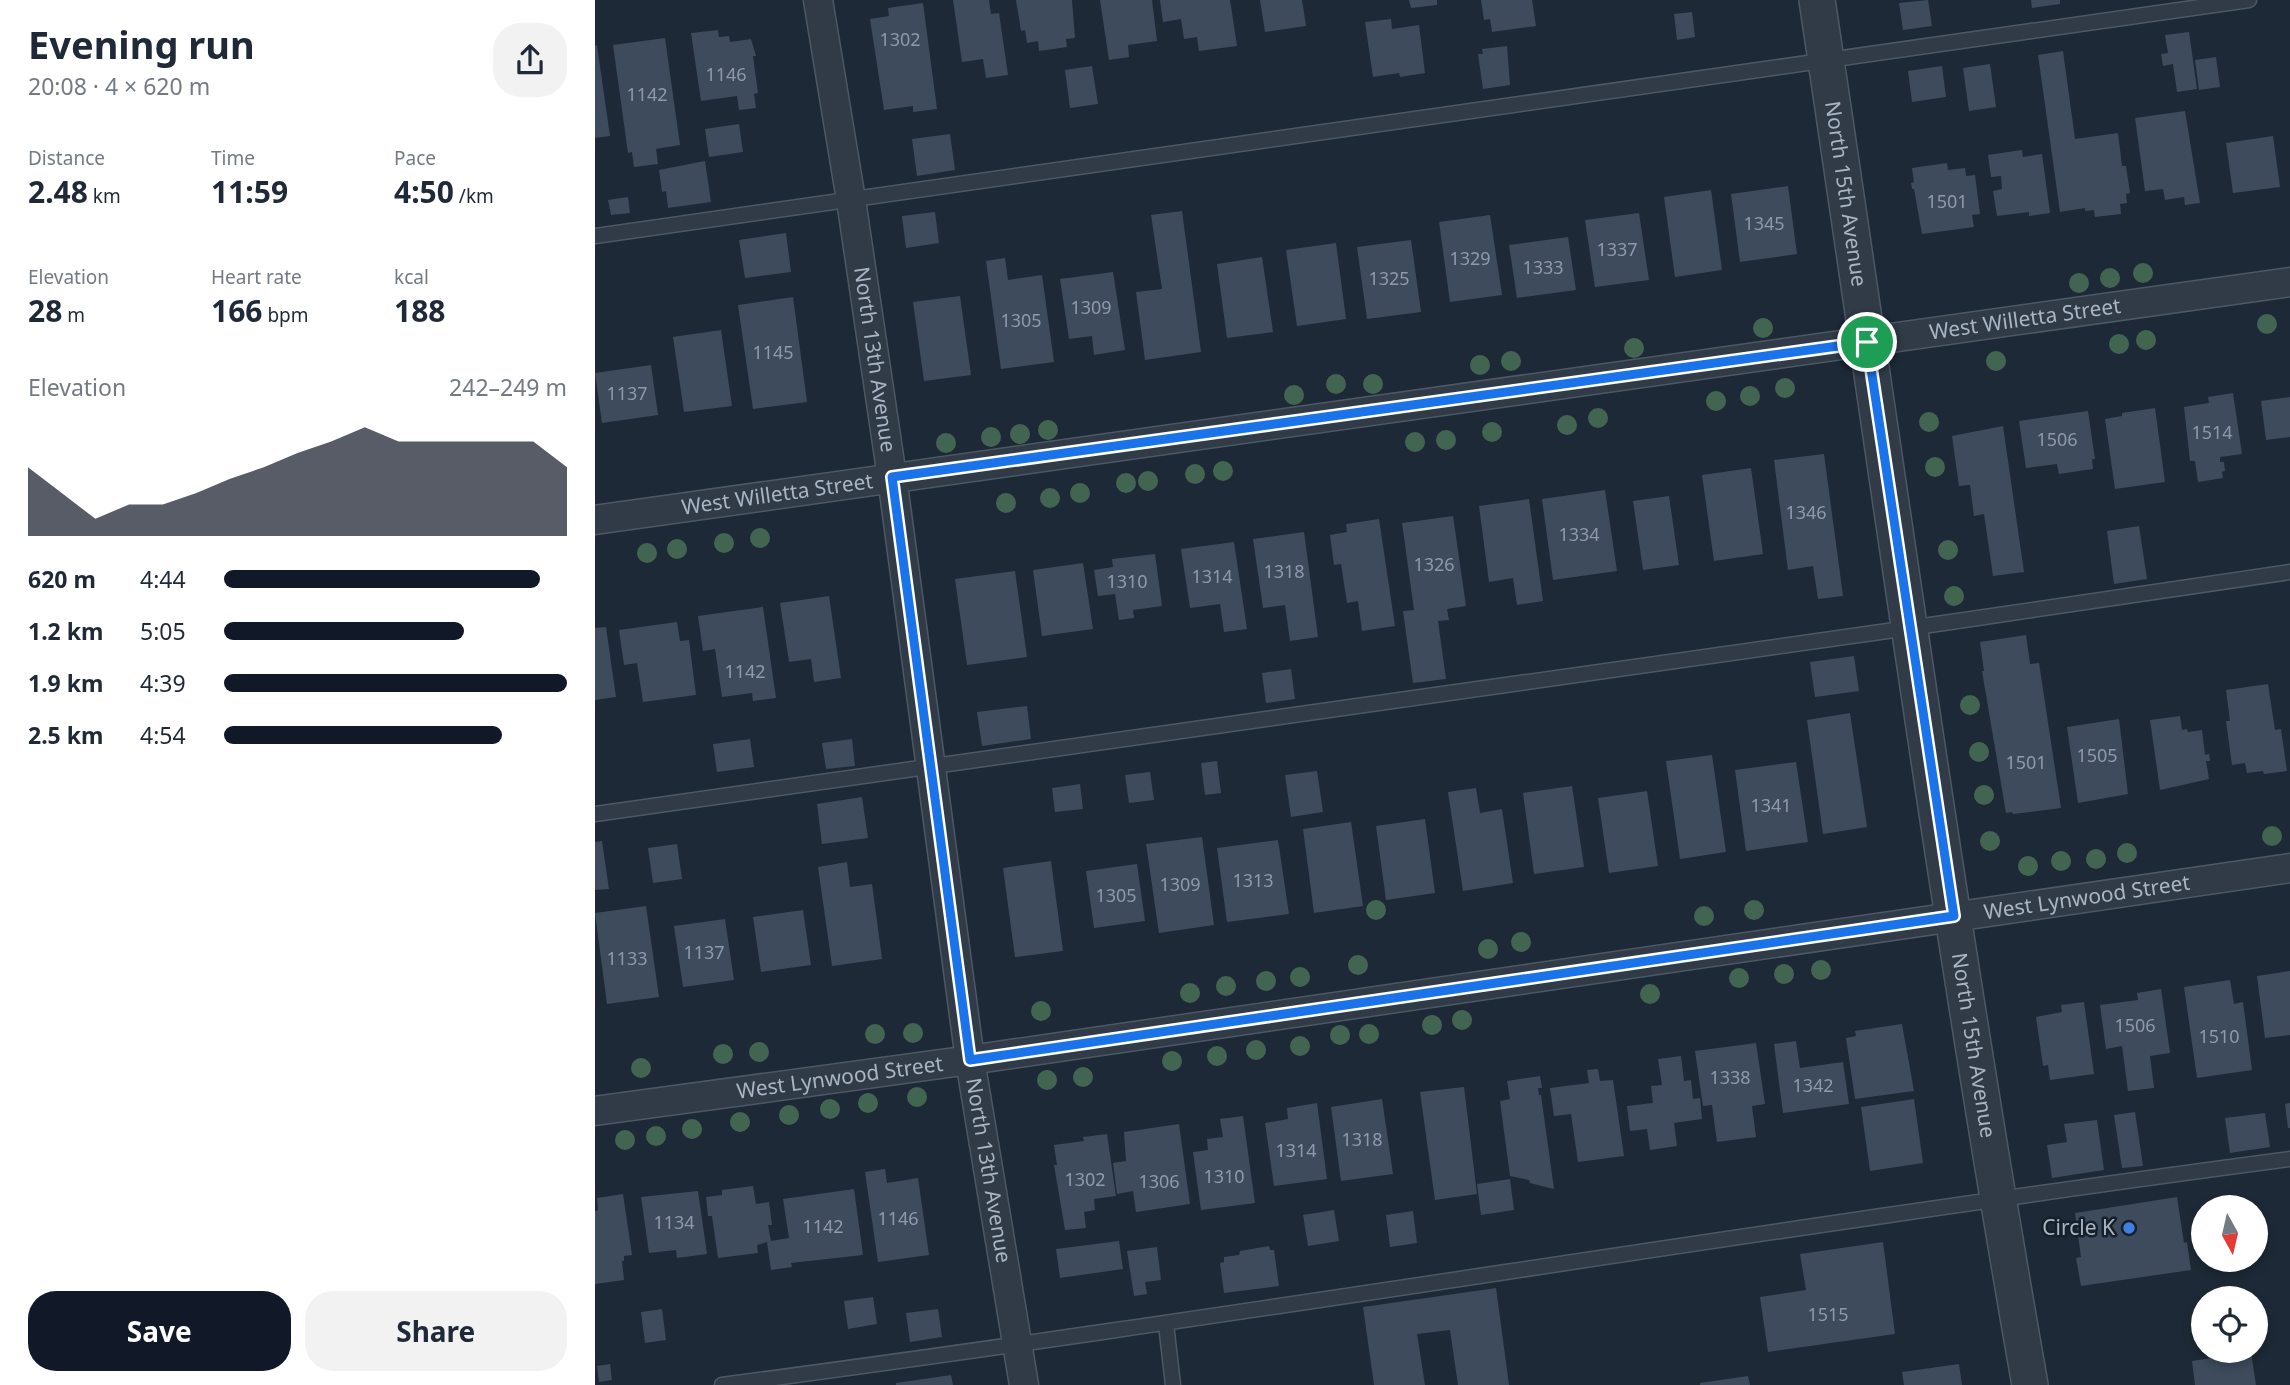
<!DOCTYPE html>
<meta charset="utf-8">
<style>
body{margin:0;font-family:"Noto Sans",sans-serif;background:#f2f2f3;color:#1f2937;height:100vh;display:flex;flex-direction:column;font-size:26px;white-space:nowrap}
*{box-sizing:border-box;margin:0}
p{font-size:23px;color:#747a83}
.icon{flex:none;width:38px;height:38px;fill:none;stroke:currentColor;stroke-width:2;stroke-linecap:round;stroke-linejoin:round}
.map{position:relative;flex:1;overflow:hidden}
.side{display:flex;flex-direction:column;background:#fff;width:595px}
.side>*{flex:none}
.needle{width:46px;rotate:172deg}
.controls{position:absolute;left:1596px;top:1195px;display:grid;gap:14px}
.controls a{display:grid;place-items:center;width:77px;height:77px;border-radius:50%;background:#fff;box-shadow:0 4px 10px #0003;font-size:35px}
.pin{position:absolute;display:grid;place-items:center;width:60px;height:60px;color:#fff;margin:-30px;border:4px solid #fff;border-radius:50%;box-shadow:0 2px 7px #0007}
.round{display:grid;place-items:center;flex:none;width:74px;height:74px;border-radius:28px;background:#f2f2f3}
.head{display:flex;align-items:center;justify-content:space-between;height:119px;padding:0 28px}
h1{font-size:38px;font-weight:700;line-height:52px}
.figures{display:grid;grid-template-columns:repeat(3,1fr);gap:10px;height:119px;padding:7px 28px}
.figures div{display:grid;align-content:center}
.figures b{font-size:30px;font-weight:700}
.figures small{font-size:19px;font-weight:400}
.figures p{font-size:19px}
.chart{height:196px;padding:14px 28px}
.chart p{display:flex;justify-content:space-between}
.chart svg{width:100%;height:126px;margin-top:7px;fill:#111827;opacity:.7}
.action{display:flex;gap:14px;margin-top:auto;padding:14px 28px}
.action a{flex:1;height:80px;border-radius:28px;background:#111827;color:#fff;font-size:28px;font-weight:700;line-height:80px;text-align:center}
.action a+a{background:#f2f2f3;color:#1f2937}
ul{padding:0 28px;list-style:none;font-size:23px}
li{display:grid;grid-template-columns:112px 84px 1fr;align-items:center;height:52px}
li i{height:18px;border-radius:9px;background:#111827}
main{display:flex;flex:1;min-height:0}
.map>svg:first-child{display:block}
.building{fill:#3d4b5c}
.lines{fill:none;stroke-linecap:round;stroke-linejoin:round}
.service-casing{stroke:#4d5865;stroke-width:17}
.minor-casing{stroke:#4d5865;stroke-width:31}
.tertiary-casing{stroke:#4d5865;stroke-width:38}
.service{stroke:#303b47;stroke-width:14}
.minor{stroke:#303b47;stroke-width:28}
.tertiary{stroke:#303b47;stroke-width:35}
.tree{fill:#426552}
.route-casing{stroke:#fff;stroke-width:14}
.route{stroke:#1a73e8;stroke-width:9}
.shop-dot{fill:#3f7fe0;stroke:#16202b;stroke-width:2.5}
.labels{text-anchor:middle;stroke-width:5;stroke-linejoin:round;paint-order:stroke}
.number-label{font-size:18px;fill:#8e9aab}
.street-label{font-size:21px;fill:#a9b5c5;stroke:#16202b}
.poi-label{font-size:21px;fill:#a9b5c5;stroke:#16202b;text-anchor:end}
</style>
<main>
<section class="side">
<div class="head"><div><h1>Evening run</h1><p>20:08 · 4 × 620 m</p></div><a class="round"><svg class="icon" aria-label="share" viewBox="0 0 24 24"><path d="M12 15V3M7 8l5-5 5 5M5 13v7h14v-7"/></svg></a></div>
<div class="figures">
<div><p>Distance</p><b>2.48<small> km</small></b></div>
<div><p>Time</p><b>11:59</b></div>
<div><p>Pace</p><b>4:50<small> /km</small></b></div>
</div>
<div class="figures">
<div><p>Elevation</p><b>28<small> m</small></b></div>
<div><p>Heart rate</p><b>166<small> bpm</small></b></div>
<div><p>kcal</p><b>188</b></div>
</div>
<div class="chart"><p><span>Elevation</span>242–249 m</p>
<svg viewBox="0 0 160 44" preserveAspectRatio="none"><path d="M0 44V20L10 29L20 38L30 33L40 33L50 29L60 24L70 20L80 15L90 11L100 6L110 11L120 11L130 11L140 11L150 11L160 20V44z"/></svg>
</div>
<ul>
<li><b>620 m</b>4:44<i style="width:92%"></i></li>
<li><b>1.2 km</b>5:05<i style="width:70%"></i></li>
<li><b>1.9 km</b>4:39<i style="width:100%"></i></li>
<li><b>2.5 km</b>4:54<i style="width:81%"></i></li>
</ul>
<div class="action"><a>Save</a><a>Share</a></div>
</section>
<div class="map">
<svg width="1695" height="1385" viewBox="0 0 1695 1385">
<rect width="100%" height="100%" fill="#1d2936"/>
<!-- building -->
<path class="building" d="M358 0H394L396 14 404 13 413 75 391 78 388 59 367 62Z
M421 0H477L480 38 471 39 472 47 444 51 443 41 432 43 430 30 426 31Z
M505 0H557L562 41 533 45 534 57 514 60Z
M565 0H635L642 46 604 51 602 37 589 39 586 19 568 22Z
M665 0H707L711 26 670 32Z
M814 0H842V5L816 8Z
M886 0H937L941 26 897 32 895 19 889 20Z
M1333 0 1337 26 1308 30 1304 3Z
M1436 0H1465V4L1437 8Z
M328 3 342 109 318 112V106L289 110 275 19 294 16 293 8Z
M1097 12 1100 37 1082 40 1079 14Z
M796 19 797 29 824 25 830 73 805 77 804 73 778 77 770 22Z
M123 30 124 37 134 36 135 42 156 39 161 56H158L163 93 159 94 161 108 144 110 142 96 106 101 96 33Z
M1594 32 1602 89 1582 92 1578 64 1568 66 1566 54 1573 53 1570 35Z
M70 38 85 145 61 149 63 164 39 167 37 152 33 153 18 45Z
M2 45 15 136 0 138V46Z
M912 46 915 85 888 89 883 54H888L887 49Z
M1468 51 1480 139 1523 133 1527 166H1531L1535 193 1531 194 1532 203 1525 204 1526 214 1500 217 1499 210 1490 211V208L1465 212 1443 55Z
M1621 57 1625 87 1604 90 1600 60Z
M1395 64 1401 107 1374 111 1368 68Z
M497 66 503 104 475 108 470 70Z
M1347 66 1351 97 1317 102 1313 71Z
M1590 111 1605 203 1590 205 1589 197 1570 200 1568 189 1550 191 1540 118Z
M144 124 148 152 114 157 110 129Z
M355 134 360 170 322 176 317 139Z
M1678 136 1685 187 1638 193 1631 143Z
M1427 150 1428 157 1447 154 1455 213 1434 216V212L1402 216 1398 191 1407 189 1406 176 1396 177 1393 155Z
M110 161 116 202 73 208 71 191 67 192 64 170Z
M1352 163 1353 170 1370 168 1371 176 1380 175 1385 214 1377 215 1379 227 1327 234 1319 189H1317L1316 183 1319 182 1317 168Z
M1193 186 1202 254 1145 262 1136 194Z
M1116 190 1127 270 1080 277 1069 197Z
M33 197 35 213 16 215 13 200Z
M587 211 606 352 550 360 541 292 567 289 556 215Z
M340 212 344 243 311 248 307 216Z
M1044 213 1054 280 1000 287 990 220Z
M895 215 907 295 855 302 844 222Z
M191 233 196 272 150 278 144 240Z
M973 237 981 290 922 298 914 245Z
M816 240 826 312 772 319 762 247Z
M741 243 751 319 702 326 691 250Z
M667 257 678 332 632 338 622 264Z
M410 258 413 280 447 275 459 362 406 369 391 261Z
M518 272 530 350 499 355 497 336 474 339 465 279Z
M365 296 376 375 329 381 318 302Z
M198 297 212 402 158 409 143 305Z
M126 330 137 406 89 412 78 337Z
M56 365 63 415 7 423 0 373Z
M1638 393 1647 454 1625 457V462H1629L1630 471 1627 472 1628 478 1603 482 1600 461H1595L1589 407 1614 403 1613 397Z
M1695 397V437L1671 440 1666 401Z
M1560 408 1570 482 1520 489 1510 419 1527 416V413Z
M1493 411 1500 459H1497L1498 469 1464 474 1462 464 1431 468 1424 421Z
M1408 426 1429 572 1398 576 1389 514 1379 516 1375 485 1364 486 1357 436Z
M1229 454 1248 596 1223 599 1218 566 1193 570 1179 460Z
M1156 468 1168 554 1119 561 1107 475Z
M1010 490 1022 571 958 580 947 499Z
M1074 496 1084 565 1048 570 1038 501Z
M934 499 948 601 922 605 918 578 894 582 884 506Z
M858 516 871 606 852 609 854 620 843 621 851 679 818 683 808 611 819 610 807 523Z
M784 519 800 626 767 631 763 601 752 603 746 564 739 565 735 535 752 532 751 524Z
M1544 526 1552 579 1519 584 1512 531Z
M709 532 723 637 695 641 690 605 668 608 658 539Z
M639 542 652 629 629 632 625 604 595 608 586 549Z
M560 554 567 606 538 610 539 618 524 620 520 594 503 596 499 570 518 567 517 559Z
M488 563 498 629 447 636 438 570Z
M420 571 432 657 372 665 360 579Z
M234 596 246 678 219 682 216 659 194 662 185 603Z
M168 607 181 698 158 701 157 693 127 697 120 649 108 651 103 616Z
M82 622 85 641 94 640 101 695 48 702 42 663 29 665 24 630Z
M11 627 21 697 0 700V628Z
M1431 635 1435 664 1444 663 1466 808 1418 814 1417 812 1411 813 1387 671H1389L1385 642Z
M1259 656 1264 691 1220 697 1215 662Z
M696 669 700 699 671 703 667 673Z
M1673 684 1680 730 1686 729 1692 771 1669 774 1668 771 1652 773 1650 763 1637 765 1631 721H1635L1631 690Z
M432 706 436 739 387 746 382 712Z
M1255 713 1272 827 1228 834 1212 720Z
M1585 716 1587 730 1592 729 1593 732 1607 730 1610 755 1614 754 1615 761H1611L1614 779 1565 790 1555 720Z
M1524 719 1533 794 1483 803 1472 727Z
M155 739 159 767 122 772 118 744Z
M257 739 260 766 231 769 227 743Z
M1117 755 1131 852 1085 859 1071 761Z
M622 761 626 793 610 795 606 763Z
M1201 762 1213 842 1151 851 1140 770Z
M722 771 728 812 696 817 690 775Z
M555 772 559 800 534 803 530 775Z
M485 784 488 809 460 812 457 788Z
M977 786 989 867 939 874 928 793Z
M881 788 885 813 907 809 918 883 868 891 853 792Z
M1052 791 1063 866 1014 873 1003 798Z
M267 797 273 838 227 844 222 804Z
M830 819 840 893 791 900 781 826Z
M756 822 768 906 719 913 708 829Z
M607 837 619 925 564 933 551 844Z
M683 840 694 914 632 922 622 848Z
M7 841 14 889 0 890V842Z
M82 844 87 879 58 883 53 848Z
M456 861 468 951 420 957 408 868Z
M252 862 255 887 277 884 287 959 237 966 223 867Z
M542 864 550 921 499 928 491 871Z
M51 906 64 997 12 1004 0 913Z
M208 910 216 965 166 972 158 917Z
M130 919 139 980 88 987 79 926Z
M1695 971V1035L1670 1038 1662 976Z
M1635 980 1639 1004 1648 1002 1657 1070 1602 1078 1589 987Z
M1566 989 1575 1053 1555 1056 1559 1088 1533 1091 1527 1046 1511 1049 1505 1005 1543 1000 1542 993Z
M1489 1002 1499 1074 1455 1080 1453 1065 1448 1066 1441 1017 1467 1012 1466 1005Z
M1307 1024 1319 1091 1260 1099 1251 1038 1261 1036 1260 1031Z
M1201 1041 1205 1068 1248 1062 1254 1104 1188 1113 1179 1044Z
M1161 1043 1170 1104 1157 1106 1161 1137 1122 1142 1117 1105 1108 1106 1100 1051Z
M1086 1056 1089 1081 1096 1080 1098 1099 1105 1098 1107 1119 1079 1123 1082 1146 1055 1150 1052 1129 1035 1131 1032 1106 1058 1103 1056 1086 1067 1085 1063 1059Z
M1003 1069 1005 1081 1018 1080 1029 1156 983 1162 976 1114 959 1116 955 1088 994 1083 992 1070Z
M945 1076 947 1088H943L944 1095H946L959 1189 935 1183 934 1180 915 1176 905 1101 915 1099 912 1081Z
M869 1087 882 1194 840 1200 825 1092Z
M787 1099 798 1174 746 1181 736 1107Z
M1319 1099 1328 1163 1275 1171 1266 1107Z
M722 1103 732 1179 679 1186 670 1123 693 1119 692 1108Z
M1695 1103V1128H1693L1690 1104Z
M1540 1112 1548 1166 1527 1168 1519 1115Z
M1670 1113 1675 1147 1635 1153 1630 1118Z
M648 1116 660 1203 606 1210 598 1152 613 1150 612 1139 628 1137 625 1119Z
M1502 1120 1509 1170 1457 1178 1452 1145 1472 1142 1469 1124Z
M584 1124 595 1204 541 1212 538 1191 522 1194 518 1163 531 1161 529 1132Z
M512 1134 521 1196 499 1199 500 1210 489 1212 491 1228 470 1230 459 1165H462L459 1145 489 1141 488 1137Z
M290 1169 292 1183 323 1178 334 1255 283 1262 270 1172Z
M915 1179 919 1210 886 1215 882 1184Z
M158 1186 161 1204 174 1202 177 1225H173L176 1241 194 1238 188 1199 259 1189 268 1255 196 1263 197 1267 176 1270 172 1242 162 1245 163 1253 123 1258 117 1216H113L111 1197 127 1195V1190Z
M103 1191 112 1254 82 1258 81 1250 54 1253 46 1197Z
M28 1194 37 1255 29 1256V1261H27L29 1280 0 1284V1211L3 1210 2 1198Z
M1582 1197 1589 1243 1592 1242 1596 1270 1486 1286 1481 1258 1486 1257 1480 1213Z
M739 1210 744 1241 713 1246 708 1215Z
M818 1211 822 1243 795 1247 791 1215Z
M1465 1217 1468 1233 1463 1234 1461 1218Z
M524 1241 528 1269 465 1278 461 1249Z
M1288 1242 1300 1334 1173 1352 1165 1297 1211 1290 1205 1254Z
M674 1246 675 1250H679L684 1286 629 1293 625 1263 629 1262V1257L644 1255 645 1251Z
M562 1247 566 1280 550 1282 552 1294 539 1296 532 1251Z
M901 1288 914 1385H863L855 1330 822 1334 830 1385H779L768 1307Z
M278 1297 282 1324 253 1329 249 1301Z
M67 1309 71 1340 50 1343 46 1312Z
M343 1309 347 1337 315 1342 311 1313Z
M1656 1352 1661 1385H1600L1597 1361Z
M15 1364 17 1380 4 1382 2 1366Z
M1364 1364 1367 1385H1309L1307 1372Z
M356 1375 358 1385H301V1383Z
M1153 1376 1155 1385H1105V1383Z"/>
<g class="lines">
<defs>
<path id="service" d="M0 236 1654 0
M0 814 1349 623 1695 572
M571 1324 578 1385
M127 1385C651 1316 1171 1228 1695 1159"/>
<g id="minor">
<path id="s1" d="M223 0 256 200 297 477 375 1060 429 1385"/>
<path id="s2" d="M0 520 1695 282"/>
<path id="s3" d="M0 1111 375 1060 1695 868"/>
</g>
<g id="tertiary">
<path id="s4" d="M1222 0C1291 462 1354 925 1435 1385"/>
</g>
</defs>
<!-- service casing -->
<use href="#service" class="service-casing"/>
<!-- minor casing -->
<use href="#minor" class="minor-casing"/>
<!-- tertiary casing -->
<use href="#tertiary" class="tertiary-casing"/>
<!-- service -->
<use href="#service" class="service"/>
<!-- minor -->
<use href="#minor" class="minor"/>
<!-- tertiary -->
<use href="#tertiary" class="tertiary"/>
</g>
<!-- trees -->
<g class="tree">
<circle cx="1548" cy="273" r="10"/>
<circle cx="1515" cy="278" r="10"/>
<circle cx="1484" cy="283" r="10"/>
<circle cx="1672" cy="324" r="10"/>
<circle cx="1168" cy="328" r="10"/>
<circle cx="1551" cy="340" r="10"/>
<circle cx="1524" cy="344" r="10"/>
<circle cx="1039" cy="348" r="10"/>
<circle cx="916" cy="361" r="10"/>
<circle cx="1401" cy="361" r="10"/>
<circle cx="885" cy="365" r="10"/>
<circle cx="741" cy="384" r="10"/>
<circle cx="778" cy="384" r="10"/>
<circle cx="1190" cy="388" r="10"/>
<circle cx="699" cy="395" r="10"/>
<circle cx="1155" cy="396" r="10"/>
<circle cx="1121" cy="401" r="10"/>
<circle cx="1003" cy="418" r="10"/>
<circle cx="1334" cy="422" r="10"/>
<circle cx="972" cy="425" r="10"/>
<circle cx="453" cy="430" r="10"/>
<circle cx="897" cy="432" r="10"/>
<circle cx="425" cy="434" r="10"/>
<circle cx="396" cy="437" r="10"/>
<circle cx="851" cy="440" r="10"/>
<circle cx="820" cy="442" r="10"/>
<circle cx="351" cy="443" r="10"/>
<circle cx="1340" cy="467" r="10"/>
<circle cx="628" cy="471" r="10"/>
<circle cx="600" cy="474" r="10"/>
<circle cx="553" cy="481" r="10"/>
<circle cx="531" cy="483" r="10"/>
<circle cx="485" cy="493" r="10"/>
<circle cx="455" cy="498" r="10"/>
<circle cx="411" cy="503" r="10"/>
<circle cx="165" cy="538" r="10"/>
<circle cx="129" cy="543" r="10"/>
<circle cx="82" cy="549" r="10"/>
<circle cx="1353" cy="550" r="10"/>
<circle cx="52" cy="553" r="10"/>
<circle cx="1359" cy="596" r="10"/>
<circle cx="1375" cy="705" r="10"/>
<circle cx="1384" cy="752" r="10"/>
<circle cx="1389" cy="795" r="10"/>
<circle cx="1677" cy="836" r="10"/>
<circle cx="1395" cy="841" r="10"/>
<circle cx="1532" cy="853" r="10"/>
<circle cx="1501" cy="859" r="10"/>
<circle cx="1466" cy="861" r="10"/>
<circle cx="1433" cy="866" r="10"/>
<circle cx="781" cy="910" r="10"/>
<circle cx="1159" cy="910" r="10"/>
<circle cx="1109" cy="916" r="10"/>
<circle cx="926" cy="942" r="10"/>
<circle cx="893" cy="949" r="10"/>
<circle cx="763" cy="965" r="10"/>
<circle cx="1226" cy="970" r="10"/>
<circle cx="1189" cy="974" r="10"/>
<circle cx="705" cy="977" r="10"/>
<circle cx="1144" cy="978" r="10"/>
<circle cx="671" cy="981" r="10"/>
<circle cx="631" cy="986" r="10"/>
<circle cx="595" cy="993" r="10"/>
<circle cx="1055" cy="994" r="10"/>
<circle cx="446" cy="1011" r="10"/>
<circle cx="867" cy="1020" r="10"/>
<circle cx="837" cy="1025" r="10"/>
<circle cx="318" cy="1033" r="10"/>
<circle cx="280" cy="1034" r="10"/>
<circle cx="774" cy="1034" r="10"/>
<circle cx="745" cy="1035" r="10"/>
<circle cx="705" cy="1046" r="10"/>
<circle cx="661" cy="1050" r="10"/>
<circle cx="164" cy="1052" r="10"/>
<circle cx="128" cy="1054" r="10"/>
<circle cx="622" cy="1056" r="10"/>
<circle cx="577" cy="1061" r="10"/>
<circle cx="46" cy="1068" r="10"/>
<circle cx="488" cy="1077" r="10"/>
<circle cx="452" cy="1080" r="10"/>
<circle cx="322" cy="1097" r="10"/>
<circle cx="273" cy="1103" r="10"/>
<circle cx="235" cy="1109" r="10"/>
<circle cx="194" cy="1115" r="10"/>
<circle cx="145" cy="1122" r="10"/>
<circle cx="97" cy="1129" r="10"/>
<circle cx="61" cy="1136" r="10"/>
<circle cx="30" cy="1140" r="10"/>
</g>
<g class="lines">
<defs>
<path id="route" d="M1272 342 1359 916 375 1060 297 477Z"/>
</defs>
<!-- route casing -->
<use href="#route" class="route-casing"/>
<!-- route -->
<use href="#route" class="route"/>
</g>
<!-- markers -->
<circle class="shop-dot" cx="1534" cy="1228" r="7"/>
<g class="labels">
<!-- number labels -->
<g class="number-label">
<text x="305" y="46">1302</text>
<text x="131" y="81">1146</text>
<text x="52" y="101">1142</text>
<text x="1352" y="208">1501</text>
<text x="1169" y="230">1345</text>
<text x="1022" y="256">1337</text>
<text x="875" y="265">1329</text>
<text x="948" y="274">1333</text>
<text x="794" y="285">1325</text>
<text x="496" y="314">1309</text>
<text x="426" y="327">1305</text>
<text x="178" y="359">1145</text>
<text x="32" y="400">1137</text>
<text x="1617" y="439">1514</text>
<text x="1462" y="446">1506</text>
<text x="1211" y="519">1346</text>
<text x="984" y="541">1334</text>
<text x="839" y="571">1326</text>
<text x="689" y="578">1318</text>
<text x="617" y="583">1314</text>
<text x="532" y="588">1310</text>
<text x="150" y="678">1142</text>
<text x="1502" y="762">1505</text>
<text x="1431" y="769">1501</text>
<text x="1176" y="812">1341</text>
<text x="658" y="887">1313</text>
<text x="585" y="891">1309</text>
<text x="521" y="902">1305</text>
<text x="109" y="959">1137</text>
<text x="32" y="965">1133</text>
<text x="1540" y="1032">1506</text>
<text x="1624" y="1043">1510</text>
<text x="1135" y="1084">1338</text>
<text x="1218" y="1092">1342</text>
<text x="767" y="1146">1318</text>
<text x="701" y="1157">1314</text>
<text x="629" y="1183">1310</text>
<text x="490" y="1186">1302</text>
<text x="564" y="1188">1306</text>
<text x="303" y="1225">1146</text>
<text x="79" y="1229">1134</text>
<text x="228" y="1233">1142</text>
<text x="1233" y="1321">1515</text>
</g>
<!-- street labels -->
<g class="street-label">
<text dy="7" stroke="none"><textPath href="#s4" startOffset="196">North 15th Avenue</textPath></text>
<text dy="7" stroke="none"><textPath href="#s2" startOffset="1444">West Willetta Street</textPath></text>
<text dy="7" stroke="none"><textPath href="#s1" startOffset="364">North 13th Avenue</textPath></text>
<text dy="7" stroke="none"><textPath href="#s2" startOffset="184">West Willetta Street</textPath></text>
<text dy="7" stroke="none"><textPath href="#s3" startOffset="1507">West Lynwood Street</textPath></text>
<text dy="7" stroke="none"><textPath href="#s4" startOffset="1057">North 15th Avenue</textPath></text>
<text dy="7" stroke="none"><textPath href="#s3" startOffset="247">West Lynwood Street</textPath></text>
<text dy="7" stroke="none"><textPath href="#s1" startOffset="1183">North 13th Avenue</textPath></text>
</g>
<!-- poi labels -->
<g class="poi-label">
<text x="1520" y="1235">Circle K</text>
</g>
</g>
</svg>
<div class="controls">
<a><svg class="needle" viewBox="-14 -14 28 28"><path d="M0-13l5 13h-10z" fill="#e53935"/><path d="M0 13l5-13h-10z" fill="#747a83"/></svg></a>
<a><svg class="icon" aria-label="locate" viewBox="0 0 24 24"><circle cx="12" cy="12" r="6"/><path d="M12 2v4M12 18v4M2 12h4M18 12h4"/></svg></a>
</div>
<div class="pin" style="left:1272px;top:342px;background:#1e9e55"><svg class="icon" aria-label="arrive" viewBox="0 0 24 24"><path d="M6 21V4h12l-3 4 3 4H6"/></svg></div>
</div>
</main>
